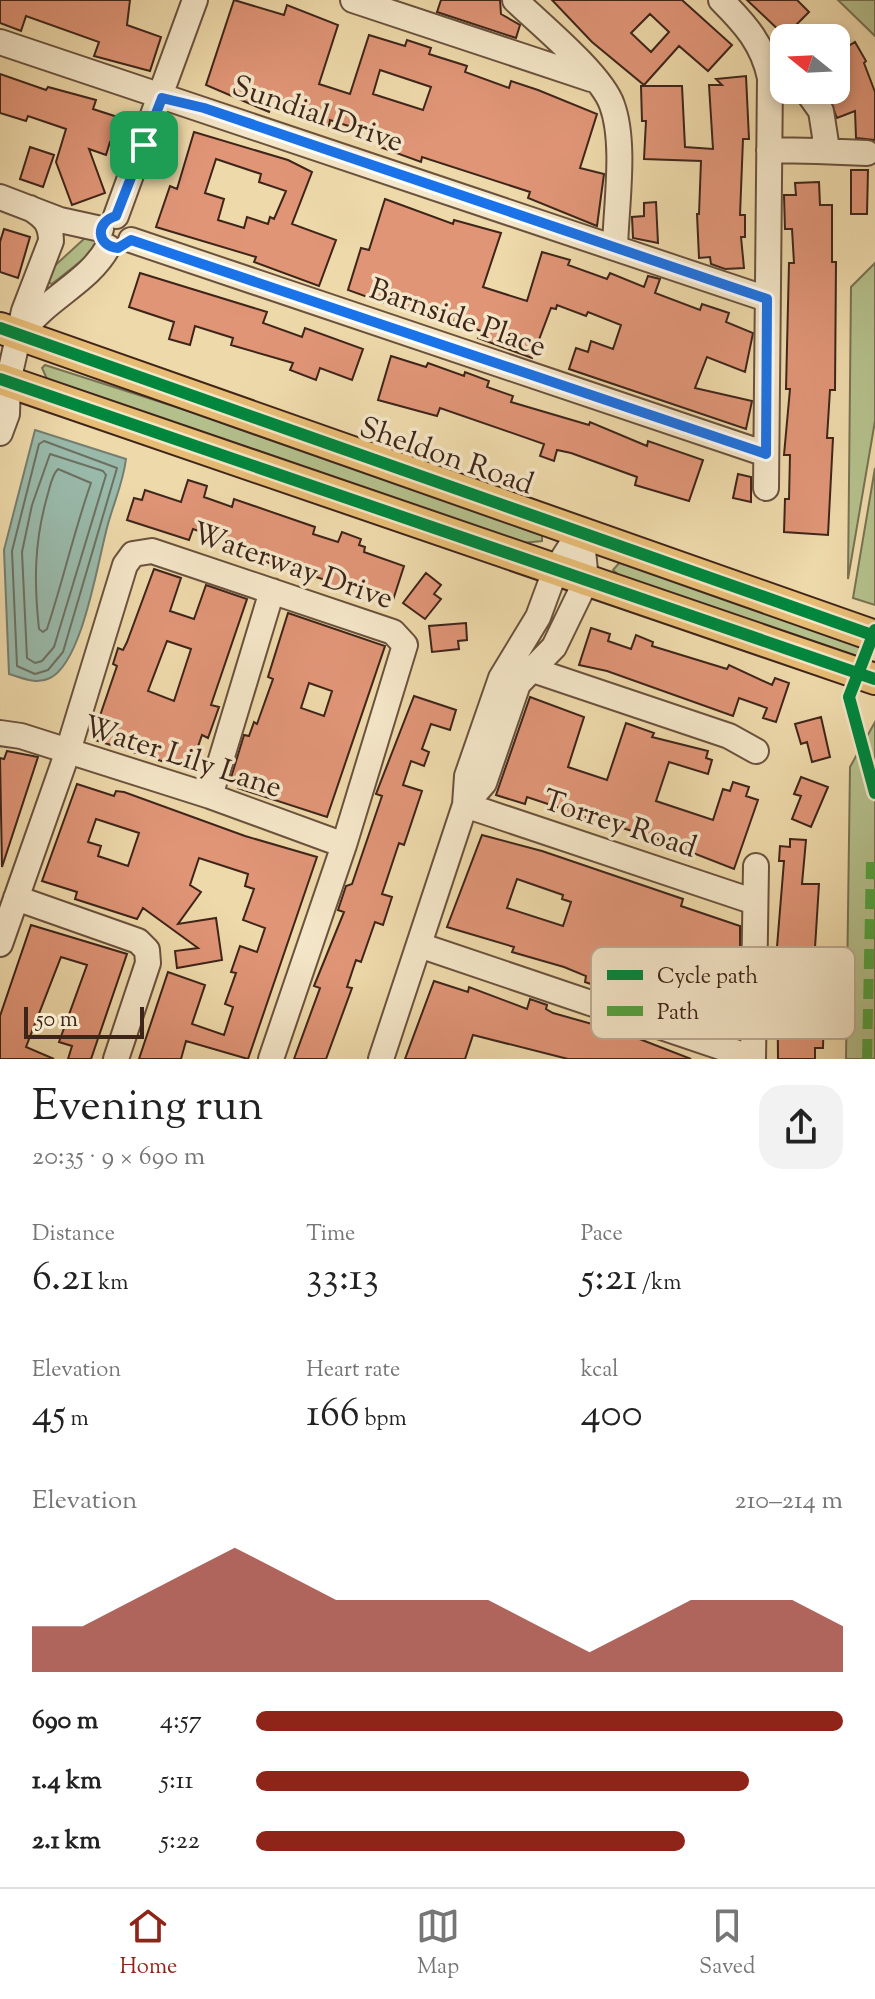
<!DOCTYPE html>
<meta charset="utf-8">
<style>
body{margin:0;font-family:"Sorts Mill Goudy",serif;background:#f2f2f2;color:#222;height:100vh;display:flex;flex-direction:column;font-size:30px;white-space:nowrap}
*{box-sizing:border-box;margin:0}
p{font-size:26px;color:#767676}
.icon{flex:none;width:44px;height:44px;fill:none;stroke:currentColor;stroke-width:2;stroke-linecap:round;stroke-linejoin:round}
.map{position:relative;height:1059px;overflow:hidden}
.panel{display:flex;flex-direction:column;background:#fff;flex:1}
.panel>*{flex:none}
.needle{width:52px;rotate:288deg}
.tools{position:absolute;left:770px;top:24px;display:grid;gap:16px}
.tools a{display:grid;place-items:center;width:80px;height:80px;border-radius:16px;background:#fff;box-shadow:0 4px 12px #0003;font-size:40px}
.scale{position:absolute;left:24px;bottom:20px;width:120px;box-sizing:border-box;padding-left:8px;border:4px solid #3e251a;border-top:0;font-size:22px;line-height:28px;white-space:nowrap;color:#3e251a;-webkit-text-stroke:6px #f4e6c8;paint-order:stroke}
.pin{position:absolute;display:grid;place-items:center;width:68px;height:68px;color:#fff;margin:-34px;border-radius:16px;box-shadow:0 4px 12px #0006}
.round{display:grid;place-items:center;flex:none;width:84px;height:84px;border-radius:24px;background:#f2f2f2}
.overview{display:flex;align-items:center;justify-content:space-between;height:136px;padding:0 32px}
h1{font-size:44px;font-weight:600;line-height:60px}
.figures{display:grid;grid-template-columns:repeat(3,1fr);gap:12px;height:136px;padding:8px 32px}
.figures div{display:grid;align-content:center}
.figures b{font-size:40px;font-weight:600}
.figures small{font-size:22px;font-weight:400}
.figures p{font-size:22px}
.chart{height:224px;padding:16px 32px}
.chart p{display:flex;justify-content:space-between}
.chart svg{width:100%;height:144px;margin-top:8px;fill:#8f2418;opacity:.7}
ul{padding:0 32px;list-style:none;font-size:26px}
li{display:grid;grid-template-columns:128px 96px 1fr;align-items:center;height:60px}
li i{height:20px;border-radius:10px;background:#8f2418}
.tab-bar{display:flex;justify-content:space-around;align-items:center;height:112px;border-top:2px solid #e0e0e0;background:#fff;font-size:22px;color:#767676}
.tab-bar a{display:grid;justify-items:center;gap:4px}
.tab-bar .on{color:#8f2418}
.map>svg:first-child{display:block}
.green{fill:#b4c08c;stroke:#797253;stroke-width:2}
.water{fill:#99baab;stroke:#757e71;stroke-width:2}
.lines{fill:none;stroke-linecap:round;stroke-linejoin:round}
.shore{stroke:#6c7062;stroke-width:2}
.building{fill:#e09577;stroke:#3e251a;stroke-width:2;fill-rule:evenodd}
.minor-casing{stroke:#6a523e;stroke-width:28}
.major-casing{stroke:#3e251a;stroke-width:34}
.minor{stroke:#f4e6c8;stroke-width:24}
.major{stroke:#e7bc75;stroke-width:30}
.quiet{stroke:#54a340;stroke-width:10;stroke-dasharray:20 10;stroke-linecap:butt}
.cycleway-casing{stroke:#f4e6c8;stroke-width:17}
.cycleway{stroke:#00873e;stroke-width:12}
.route-casing{stroke:#fff;stroke-width:16}
.route{stroke:#1a73e8;stroke-width:10}
.labels{text-anchor:middle;stroke-width:7;stroke-linejoin:round;paint-order:stroke}
.street-label{font-size:30px;fill:#3e251a;stroke:#f4e6c8}
.key{fill:#f4e6c8;stroke:#bdac94;stroke-width:2}
.key-label{font-size:22px;fill:#3e251a}
</style>
<div class="map">
<svg width="875" height="1059" viewBox="0 0 875 1059">
<rect width="100%" height="100%" fill="#eed9aa"/>
<filter id="stains"><feTurbulence type="fractalNoise" baseFrequency=".0025" numOctaves="4"/><feColorMatrix values="0 0 0 0 .2 0 0 0 0 .09 0 0 0 0 .02 0 0 0 .5 -.17"/></filter>
<radialGradient id="worn" r=".72"><stop offset=".6" stop-color="#630" stop-opacity="0"/><stop offset="1" stop-color="#630" stop-opacity=".3"/></radialGradient>
<!-- green -->
<path class="green" d="M838 0H875V36Z
M85 238H95L100 246 52 284 47 282 49 271Z
M875 263V421L848 579 851 287Z
M45 365 226 423 542 535V541L522 543 74 395 47 379 42 368Z
M875 468V605L853 598Z
M621 561 864 641 856 664 622 578 613 570Z
M875 722V1059H846L850 767Z"/>
<!-- water -->
<path class="water" d="M35 430 126 459C123 483 114 502 108 524 98 559 83 662 50 678 36 685 23 678 9 674L4 550Z"/>
<g class="lines">
<!-- shore -->
<path class="shore" d="M44 441 117 468 63 652 48 670 35 674 17 666 12 551 39 444Z
M50 454 103 471 106 475 54 647 42 661 35 663 27 658 22 552 32 505Z
M58 469 91 483C74 531 63 581 47 629L43 632 39 629C34 583 34 543 47 497 50 488 51 476 58 469Z"/>
</g>
<!-- building -->
<path class="building" d="M0 0H130L127 25 161 37 150 71 94 56 99 42 26 16 21 31 0 23Z
M234 0 284 15 287 5 338 25 319 84 350 94 369 35 405 46 407 40 431 48 429 54 467 66 465 72 509 88 511 81 538 90 597 114 580 168 604 174 597 226 528 198 530 192 422 157 421 162 377 146 380 136 330 120 329 126 311 120 314 109 274 96 269 112 206 85ZM380 70 431 87 423 110 373 94Z
M441 0H500L501 14 520 25 516 38 437 12Z
M552 0H682L732 45 708 71 679 46 644 85 592 42ZM650 14 669 32 651 52 631 33Z
M747 0H797L809 12 785 36Z
M855 42 866 61 864 63 875 92V140L856 138 855 111 837 118 827 93 836 90V54Z
M0 74 46 90 48 87 96 100 93 109 130 121 122 146 110 142 106 155 89 149 105 193 72 205 56 162 66 129 28 116 26 121 0 113Z
M746 76 749 139H743L740 215H745V237H741L744 268 725 269 711 264 710 257 699 258 697 214H699L701 161 644 159 646 121H642L641 86H682L685 147 713 149 709 85H722L716 79Z
M194 132 288 160 312 172 292 224 336 240 319 286 254 262 256 257 156 227 170 186 177 189ZM216 159 261 174 259 182 286 191 274 219 270 217 268 224 247 217 244 228 218 220 224 199 205 193Z
M30 147 54 155 43 187 20 179Z
M851 170H868L867 214H851Z
M819 182 820 205H832V262H836L835 390H830L827 438H833L828 535 784 532 785 499H789L790 455H784L790 389H786L789 263H794L792 229H785L784 195H796L795 183Z
M385 199 453 224 454 220 501 233 483 287 527 301 542 252 570 260 568 265 607 279 610 273 644 287 648 276 660 279 655 293 700 310 702 304 729 313 726 322 753 333 745 372 707 357 695 388 752 401 746 429 569 369 576 348 588 352 591 341 613 349 621 325 588 312 586 316 557 305 556 309 551 308 532 358 478 338 481 331 433 313 431 320 348 290 361 248 369 250Z
M656 202 658 243 633 238 632 217 644 216V203Z
M4 229 30 237 18 278 0 272V242Z
M140 273 267 312 263 323 302 337 305 328 363 349 352 380 320 368 316 380 290 370 293 363 231 345 233 338 195 326 190 345 169 339 174 322 129 307Z
M391 356 426 367 428 363 464 376 465 372 489 381 487 387 513 396 511 402 589 425 590 422 647 446 648 441 703 460 689 501 635 485 637 477 571 453 557 450 554 461 540 456 544 444 440 408 437 416 378 400Z
M738 474 751 477V502L733 498Z
M188 480 207 486 204 497 232 507 234 499 315 527 313 534 338 542 342 532 361 539 359 545 365 547 364 552 404 566 393 600 354 586 352 591 343 590 324 583 326 580 259 560 261 557 250 553 251 549 193 529 189 540 127 520 134 498 142 500 145 490 181 502Z
M154 569 181 578 170 611 194 619 206 585 247 599 211 705 219 707 208 738 202 735 190 770 92 739 117 666 113 664 118 648 123 650 127 642ZM167 641 191 649 174 701 148 691Z
M426 573 441 585 434 594 441 599 425 619 403 603Z
M288 613 385 646 327 817 238 788 239 784 230 781 244 735 249 736 254 722 257 724 273 679 268 677ZM309 683 332 691 324 716 301 708Z
M466 623 467 640 458 641 459 649 432 652 429 626Z
M591 628 610 634 608 641 631 649 636 635 653 642 652 646 727 669 729 665 772 685 775 678 789 683 776 722 763 718 767 708 739 698 733 716 607 671 579 665Z
M414 696 456 710 450 730 431 724 422 749 429 752 424 766 411 761 403 785 422 791 404 845 399 843 382 894 392 897 383 925 375 922 361 962 356 960 347 987 352 988 326 1059H294L320 988 314 986 344 912 338 910 346 886 352 884 382 796 376 794Z
M530 697 584 717 568 767 607 780 626 723 654 733 652 737 708 751 706 758 712 760 708 774 669 762 656 801 713 820 723 789 730 791 733 782 749 787 746 796 758 800 734 869 652 837 586 817 584 822 564 816 566 810 527 797 525 804 496 795Z
M821 717 830 757 812 762 807 742 801 744 795 724Z
M7 751 38 757 2 867 0 758 4 759Z
M801 777 828 787 811 827 792 819 801 796 794 794Z
M77 784 114 796 116 791 124 792 245 836 317 857 248 1059 186 1041 181 1059H139L168 972 205 985 192 1024 224 1035 233 1007 225 1004 236 973 231 972 240 946 257 952 265 928 243 920 254 889 245 886 248 874 199 858 190 885 201 892 178 924 216 918 222 960 177 968 175 951 198 948 143 908 137 919 75 899 77 892 42 881ZM96 819 139 833 128 866 98 856 101 846 88 842Z
M482 835 542 851 683 899 681 906 740 926V953L735 951 727 980 739 985V1007L734 1021 670 1002 668 1008 604 982 602 988 585 982 586 976 564 967 512 952 514 947 447 927ZM517 879 563 895 562 899 571 902 563 926 507 908Z
M790 839 806 840 802 884H819L815 948H826L825 969 823 1048H815V1059H778L777 947 784 861H779L780 846 790 847Z
M31 925 127 954 91 1059H68L72 1046 59 1042 87 965 61 957 26 1047 54 1059H0V1016Z
M434 981 468 992 469 987 527 1009 530 999 547 1005 546 1009 553 1013 624 1033 691 1059H568L473 1035 465 1059H405Z"/>
<g class="lines">
<defs>
<path id="minor" d="M353 0 591 79
M515 0C540 24 602 75 612 105 626 143 616 206 615 248
M721 0C745 24 763 44 770 78L766 488
M0 42 767 299
M769 150 817 151 826 143 821 111 806 90
M817 151 867 153
M0 197 60 220 101 229
M116 216 195 0
M131 240 766 454
M24 330C48 297 89 282 108 247
M0 433 7 414 8 382 24 311 51 241C51 223 44 217 30 208
M518 665 729 736 756 751
M0 733 21 736 210 796 344 845
M210 796 272 591
M465 805 484 783 518 684 554 647 586 581 581 530
M465 805 755 902
M16 898 138 941 147 950 148 963 116 1059
M0 944 68 751 125 565 133 554 152 551 393 632 405 645 344 845 271 1059
M419 945 753 1058
M381 1059 465 805 467 776 501 678 538 617 555 571 581 530
M753 1059 756 866"/>
<path id="major" d="M0 328 875 636
M0 379 875 679"/>
</defs>
<!-- minor casing -->
<use href="#minor" class="minor-casing"/>
<!-- major casing -->
<use href="#major" class="major-casing"/>
<!-- minor -->
<use href="#minor" class="minor"/>
<!-- major -->
<use href="#major" class="major"/>
<!-- quiet -->
<path class="quiet" d="M867 1059 871 862"/>
<defs>
<path id="cycleway" d="M0 328 875 636
M0 379 875 679
M875 630 849 697 875 793"/>
</defs>
<!-- cycleway casing -->
<use href="#cycleway" class="cycleway-casing"/>
<!-- cycleway -->
<use href="#cycleway" class="cycleway"/>
</g>
<g class="lines">
<defs>
<path id="route" d="M162 98 204 108 767 299 766 454 131 240 118 248C96 246 95 222 116 216Z"/>
</defs>
<!-- route casing -->
<use href="#route" class="route-casing"/>
<!-- route -->
<use href="#route" class="route"/>
</g>
<g class="labels">
<!-- street labels -->
<g class="street-label">
<text transform="translate(318 113) rotate(19)" y="10">Sundial Drive</text>
<text transform="translate(458 317) rotate(19)" y="10">Barnside Place</text>
<text transform="translate(447 455) rotate(19)" y="10">Sheldon Road</text>
<text transform="translate(293 565) rotate(19)" y="10">Waterway Drive</text>
<text transform="translate(183 756) rotate(18)" y="10">Water Lily Lane</text>
<text transform="translate(620 823) rotate(18)" y="10">Torrey Road</text>
</g>
</g>
<!-- legend -->
<rect x="591" y="947" width="264" height="92" rx="12" class="key"/>
<rect x="607" y="970" width="36" height="10" fill="#00873e"/>
<rect x="607" y="1006" width="36" height="10" fill="#54a340"/>
<g class="key-label">
<text x="657" y="983">Cycle path</text>
<text x="657" y="1019">Path</text>
</g>
<rect width="100%" height="100%" filter="url(#stains)"/>
<rect width="100%" height="100%" fill="url(#worn)"/>
</svg>
<div class="tools">
<a><svg class="needle" viewBox="-14 -14 28 28"><path d="M0-13l5 13h-10z" fill="#e53935"/><path d="M0 13l5-13h-10z" fill="#767676"/></svg></a>
</div>
<div class="scale">50 m</div>
<div class="pin" style="left:144px;top:145px;background:#1e9e55"><svg class="icon" aria-label="arrive" viewBox="0 0 24 24"><path d="M6 21V4h12l-3 4 3 4H6"/></svg></div>
</div>
<section class="panel">
<div class="overview"><div><h1>Evening run</h1><p>20:35 · 9 × 690 m</p></div><a class="round"><svg class="icon" aria-label="share" viewBox="0 0 24 24"><path d="M12 15V3M7 8l5-5 5 5M5 13v7h14v-7"/></svg></a></div>
<div class="figures">
<div><p>Distance</p><b>6.21<small> km</small></b></div>
<div><p>Time</p><b>33:13</b></div>
<div><p>Pace</p><b>5:21<small> /km</small></b></div>
</div>
<div class="figures">
<div><p>Elevation</p><b>45<small> m</small></b></div>
<div><p>Heart rate</p><b>166<small> bpm</small></b></div>
<div><p>kcal</p><b>400</b></div>
</div>
<div class="chart"><p><span>Elevation</span>210–214 m</p>
<svg viewBox="0 0 160 44" preserveAspectRatio="none"><path d="M0 44V30L10 30L20 22L30 14L40 6L50 14L60 22L70 22L80 22L90 22L100 30L110 38L120 30L130 22L140 22L150 22L160 30V44z"/></svg>
</div>
<ul>
<li><b>690 m</b>4:57<i style="width:100%"></i></li>
<li><b>1.4 km</b>5:11<i style="width:84%"></i></li>
<li><b>2.1 km</b>5:22<i style="width:73%"></i></li>
</ul>
</section>
<nav class="tab-bar">
<a class="on"><svg class="icon" aria-label="home" viewBox="0 0 24 24"><path d="M3 11l9-7 9 7M6 9v11h12V9"/></svg>Home</a>
<a><svg class="icon" aria-label="map" viewBox="0 0 24 24"><path d="M3 6l6-2 6 2 6-2v14l-6 2-6-2-6 2zM9 4v14M15 6v14"/></svg>Map</a>
<a><svg class="icon" aria-label="saved" viewBox="0 0 24 24"><path d="M7 4h10v16l-5-4-5 4z"/></svg>Saved</a>
</nav>
